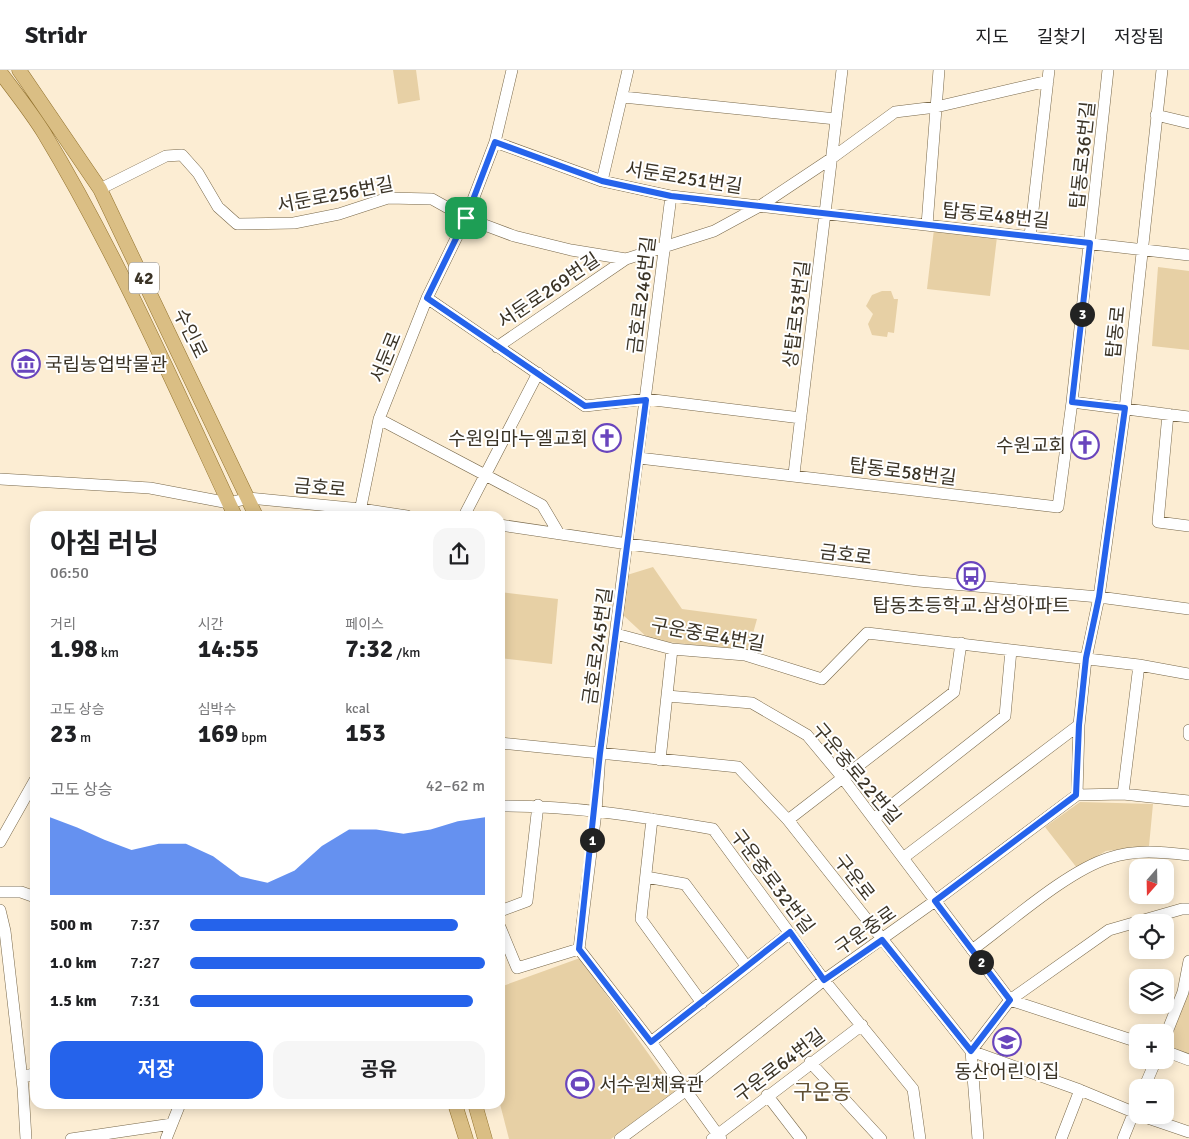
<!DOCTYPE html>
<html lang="ko">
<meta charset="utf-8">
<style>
body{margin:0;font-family:Signika,"Noto Sans KR",sans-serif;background:#f6f6f6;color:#202124;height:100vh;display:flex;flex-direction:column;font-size:19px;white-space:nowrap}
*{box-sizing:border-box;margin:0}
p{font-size:16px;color:#757577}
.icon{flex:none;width:28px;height:28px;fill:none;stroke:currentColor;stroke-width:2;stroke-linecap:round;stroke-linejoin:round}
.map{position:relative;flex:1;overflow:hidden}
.panel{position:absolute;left:30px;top:441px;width:475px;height:598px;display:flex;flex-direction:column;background:#fff;border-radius:15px;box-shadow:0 2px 12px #0003}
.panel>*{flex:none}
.needle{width:32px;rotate:200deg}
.tools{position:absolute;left:1129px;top:789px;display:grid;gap:10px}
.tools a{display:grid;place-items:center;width:45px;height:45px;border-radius:10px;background:#fff;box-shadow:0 2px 12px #0003;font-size:25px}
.pin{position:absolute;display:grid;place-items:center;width:42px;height:42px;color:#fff;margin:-21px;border-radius:10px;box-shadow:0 2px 8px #0006}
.km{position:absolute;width:25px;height:25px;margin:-12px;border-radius:50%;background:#222;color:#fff;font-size:14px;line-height:25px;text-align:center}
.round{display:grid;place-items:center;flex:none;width:52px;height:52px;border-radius:15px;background:#f6f6f6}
.headline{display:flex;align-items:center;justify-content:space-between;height:85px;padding:0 20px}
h1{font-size:28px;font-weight:700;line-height:38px}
.stats{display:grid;grid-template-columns:repeat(3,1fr);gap:8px;height:85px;padding:5px 20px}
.stats div{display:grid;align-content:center}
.stats b{font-size:25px;font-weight:700}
.stats small{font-size:14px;font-weight:400}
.stats p{font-size:14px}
.chart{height:140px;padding:10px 20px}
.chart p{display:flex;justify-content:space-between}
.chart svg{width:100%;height:90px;margin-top:5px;fill:#2563eb;opacity:.7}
.button{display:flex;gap:10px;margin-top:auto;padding:10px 20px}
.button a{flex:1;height:58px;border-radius:15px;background:#2563eb;color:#fff;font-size:20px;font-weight:700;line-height:58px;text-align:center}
.button a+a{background:#f6f6f6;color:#202124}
ul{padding:0 20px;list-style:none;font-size:16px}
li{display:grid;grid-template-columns:80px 60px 1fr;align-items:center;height:38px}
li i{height:12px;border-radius:6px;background:#2563eb}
header{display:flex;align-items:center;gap:30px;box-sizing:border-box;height:70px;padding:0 25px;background:#fff;border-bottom:1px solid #e0e0e0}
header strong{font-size:24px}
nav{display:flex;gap:28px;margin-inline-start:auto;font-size:18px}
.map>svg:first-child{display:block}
.green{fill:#e7d0a5}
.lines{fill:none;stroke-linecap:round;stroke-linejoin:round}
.minor-casing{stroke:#78684a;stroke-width:12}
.major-casing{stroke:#92722e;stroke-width:15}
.minor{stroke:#fff;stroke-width:11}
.major{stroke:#dabe84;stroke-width:14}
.route-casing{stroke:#fff;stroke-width:10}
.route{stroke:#2563eb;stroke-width:6}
.labels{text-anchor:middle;stroke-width:4;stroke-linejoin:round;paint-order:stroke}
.shield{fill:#fff;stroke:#767168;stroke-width:1}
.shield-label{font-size:18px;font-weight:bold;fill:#3b3427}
.street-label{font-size:19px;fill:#3b3427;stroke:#fff}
.poi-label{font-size:19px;fill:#3b3427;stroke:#fff;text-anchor:start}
.quarter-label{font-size:21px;fill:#605034;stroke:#fff}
</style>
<header>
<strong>Stridr</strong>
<nav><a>지도</a><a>길찾기</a><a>저장됨</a></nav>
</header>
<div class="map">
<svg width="1189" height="1069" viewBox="0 0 1189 1069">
<rect width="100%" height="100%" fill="#fcedd3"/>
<!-- green -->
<path class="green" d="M393 0H416L420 30 398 34Z
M934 159 997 167 990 226 927 219Z
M1158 197 1189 201V280L1152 276Z
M882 221H891L894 229H898L894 263 888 262 887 267 872 265 868 254 873 244 866 236 872 225Z
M653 497 682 539 757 549 748 581 650 570 623 545 627 505Z
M500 522 558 529 552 594 500 588Z
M1080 732 1153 734 1149 776 1106 781 1077 798 1045 757Z
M580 888 675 1021 611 1069H509L500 1034V917Z
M1189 915V984L1166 977Z"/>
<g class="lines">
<defs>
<path id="minor" d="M623 27 836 49
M1156 45 1189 53
M495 72 602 111 671 126 1189 185
M602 111 628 0
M100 119 166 86 182 85 198 103 218 137 237 154 294 153 339 144 388 128 432 129 466 148 514 166 571 180 626 189
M671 126 600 683 596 742 579 879 651 972 721 1069
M927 155 939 0
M1030 166 1049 0
M427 228 585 336 646 329 801 348
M497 277 626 189 714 161 760 136 832 88 895 42 936 37 1048 11
M1072 332 1108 0
M1168 344 1158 452 1189 456
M379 349 542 435 558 462
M639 388 1058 437 1072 332 1189 347
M794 404 842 0
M0 409 150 418 229 433 249 428 361 439 407 446
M359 446 379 349 427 228 466 148 495 72 512 0
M464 446 538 303
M500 455 628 474 918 511 1099 527 1189 539
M616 564 672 579 745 585 822 609 867 563 1139 595 1189 604
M667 626 752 633 807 665 842 707 1010 930 1138 972
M1189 660V665
M500 673 738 697 788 750 971 981 978 1069
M660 690 672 579
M1123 724 1139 595
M1077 725 1123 724 1189 731
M500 736C571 735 643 747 713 759L824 910 913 1019 920 1069
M652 749 641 849 702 933
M874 749 1005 646 1011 580
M788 750 954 622 961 573
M0 772 35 710
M903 788 1079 655
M646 807 685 814 747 897
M0 822H21L35 827
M0 840 5 861 23 1018 26 1069
M500 841 527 831 538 735
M500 857 517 898 579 879
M972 880C1009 853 1067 801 1109 788 1136 779 1162 782 1189 785
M1165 967 1183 922 1189 891
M651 972 790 863
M971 981 1010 930 1109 860 1182 839H1189
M971 981 1080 1020 1138 1044
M1165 981 1189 990
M810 992 881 1069
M22 1008 35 1003
M1144 1018 1156 990
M767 1025 801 1069
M1139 1045 1189 1062
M71 1069 172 1054
M166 1069 180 1034
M620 1069 685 1021 824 910 935 831 1077 725 1079 655 1086 589 1099 527 1125 339 1162 0
M712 1069 862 955
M1061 1069 1080 1020
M1123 1069 1138 1032"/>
<path id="major" d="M19 0 100 119 256 446
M0 2C15 22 31 42 44 63 118 186 175 317 235 446
M455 1034 466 1069
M475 1034 485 1069"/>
</defs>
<!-- minor casing -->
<use href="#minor" class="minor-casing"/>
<!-- major casing -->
<use href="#major" class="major-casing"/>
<!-- minor -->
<use href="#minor" class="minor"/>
<!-- major -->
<use href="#major" class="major"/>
</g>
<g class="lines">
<defs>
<path id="route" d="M495 72 602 111 671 126 1090 173 1072 332 1125 338 1099 527 1086 588 1079 655 1076 725 935 831 1010 930 971 981 882 870 824 910 790 862 651 972 579 879 600 683 646 330 585 336 427 228 466 148Z"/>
</defs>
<!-- route casing -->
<use href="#route" class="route-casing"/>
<!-- route -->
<use href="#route" class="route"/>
</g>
<!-- icons -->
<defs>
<symbol id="museum-ring" viewBox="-11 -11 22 22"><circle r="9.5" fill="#fff" stroke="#6945bd" stroke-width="1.5"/><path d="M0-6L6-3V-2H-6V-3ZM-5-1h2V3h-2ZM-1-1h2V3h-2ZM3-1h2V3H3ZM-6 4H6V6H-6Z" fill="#6945bd"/></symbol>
<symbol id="church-ring" viewBox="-11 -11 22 22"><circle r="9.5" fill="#fff" stroke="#6945bd" stroke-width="1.5"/><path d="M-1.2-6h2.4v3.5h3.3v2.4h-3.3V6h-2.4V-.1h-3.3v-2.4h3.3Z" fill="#6945bd"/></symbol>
<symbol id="bus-ring" viewBox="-11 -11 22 22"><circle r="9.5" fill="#fff" stroke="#6945bd" stroke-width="1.5"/><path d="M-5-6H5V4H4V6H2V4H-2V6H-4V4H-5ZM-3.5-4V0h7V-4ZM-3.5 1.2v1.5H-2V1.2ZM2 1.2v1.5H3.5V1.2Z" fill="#6945bd"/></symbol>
<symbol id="school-ring" viewBox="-11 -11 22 22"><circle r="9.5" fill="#fff" stroke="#6945bd" stroke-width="1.5"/><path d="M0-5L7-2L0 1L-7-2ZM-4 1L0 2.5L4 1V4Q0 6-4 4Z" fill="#6945bd"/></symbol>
<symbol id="stadium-ring" viewBox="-11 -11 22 22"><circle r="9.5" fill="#fff" stroke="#6945bd" stroke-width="1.5"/><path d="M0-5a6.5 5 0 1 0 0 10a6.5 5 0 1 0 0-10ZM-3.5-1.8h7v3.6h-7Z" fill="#6945bd"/></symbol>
</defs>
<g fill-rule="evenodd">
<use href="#museum-ring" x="10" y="278" width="32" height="32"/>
<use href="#church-ring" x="591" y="352" width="32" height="32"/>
<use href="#church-ring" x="1069" y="359" width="32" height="32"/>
<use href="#bus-ring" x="955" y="490" width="32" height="32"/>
<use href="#school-ring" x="991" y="956" width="32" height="32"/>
<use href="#stadium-ring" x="564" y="998" width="32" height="32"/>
</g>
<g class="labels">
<!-- shield labels -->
<rect class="shield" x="129" y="192.5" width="30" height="31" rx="4"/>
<g class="shield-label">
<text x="144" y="214">42</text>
</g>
<!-- street labels -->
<g class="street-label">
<text transform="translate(1082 85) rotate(-84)" y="7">탑동로36번길</text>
<text transform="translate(684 107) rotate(9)" y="7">서둔로251번길</text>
<text transform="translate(335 124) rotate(-11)" y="7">서둔로256번길</text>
<text transform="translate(996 145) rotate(6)" y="7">탑동로48번길</text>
<text transform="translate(548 220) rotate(-34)" y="7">서둔로269번길</text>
<text transform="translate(641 225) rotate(-83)" y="7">금호로246번길</text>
<text transform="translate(796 244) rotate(-83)" y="7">상탑로53번길</text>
<text transform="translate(1115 262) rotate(-84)" y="7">탑동로</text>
<text transform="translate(191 263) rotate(64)" y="7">수인로</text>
<text transform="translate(385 287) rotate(-68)" y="7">서둔로</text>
<text transform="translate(903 401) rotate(7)" y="7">탑동로58번길</text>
<text transform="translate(320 417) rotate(5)" y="7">금호로</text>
<text transform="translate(846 484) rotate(7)" y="7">금호로</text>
<text transform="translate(708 564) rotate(10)" y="7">구운중로4번길</text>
<text transform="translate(597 576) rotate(-82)" y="7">금호로245번길</text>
<text transform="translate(857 703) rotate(50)" y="7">구운중로22번길</text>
<text transform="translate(855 807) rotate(52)" y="7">구운로</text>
<text transform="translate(773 811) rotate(53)" y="7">구운중로32번길</text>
<text transform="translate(865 860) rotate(-35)" y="7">구운중로</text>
<text transform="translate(779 995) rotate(-37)" y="7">구운로64번길</text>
</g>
<!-- poi labels -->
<g class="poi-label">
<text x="45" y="301">국립농업박물관</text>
<text x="588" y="375" text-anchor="end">수원임마누엘교회</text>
<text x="1066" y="382" text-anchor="end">수원교회</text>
<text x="971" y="542" text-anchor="middle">탑동초등학교.삼성아파트</text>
<text x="1007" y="1008" text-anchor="middle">동산어린이집</text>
<text x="599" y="1021">서수원체육관</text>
</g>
<!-- quarter labels -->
<g class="quarter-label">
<text x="822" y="1029">구운동</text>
</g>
</g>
</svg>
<div class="tools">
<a><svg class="needle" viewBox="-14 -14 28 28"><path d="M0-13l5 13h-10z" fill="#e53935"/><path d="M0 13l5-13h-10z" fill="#757577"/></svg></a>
<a><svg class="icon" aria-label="locate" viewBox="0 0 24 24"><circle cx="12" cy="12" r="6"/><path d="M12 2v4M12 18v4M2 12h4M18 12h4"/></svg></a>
<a><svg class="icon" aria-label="layers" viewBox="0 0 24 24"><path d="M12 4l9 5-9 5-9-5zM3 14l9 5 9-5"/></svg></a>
<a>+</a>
<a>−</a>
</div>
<div class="pin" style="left:466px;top:148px;background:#1e9e55"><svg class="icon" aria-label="arrive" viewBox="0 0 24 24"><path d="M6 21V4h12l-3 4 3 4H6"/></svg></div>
<b class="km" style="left:592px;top:770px">1</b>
<b class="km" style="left:981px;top:892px">2</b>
<b class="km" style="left:1082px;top:244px">3</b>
<section class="panel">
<div class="headline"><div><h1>아침 러닝</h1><p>06:50</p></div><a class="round"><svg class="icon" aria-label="share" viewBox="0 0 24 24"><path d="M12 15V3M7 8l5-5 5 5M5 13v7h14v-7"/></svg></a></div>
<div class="stats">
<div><p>거리</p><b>1.98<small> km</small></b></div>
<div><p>시간</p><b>14:55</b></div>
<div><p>페이스</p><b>7:32<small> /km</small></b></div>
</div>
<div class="stats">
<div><p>고도 상승</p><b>23<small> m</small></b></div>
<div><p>심박수</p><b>169<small> bpm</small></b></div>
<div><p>kcal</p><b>153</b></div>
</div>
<div class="chart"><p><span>고도 상승</span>42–62 m</p>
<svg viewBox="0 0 160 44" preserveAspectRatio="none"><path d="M0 44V6L10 11L20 17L30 22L40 19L50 19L60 25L70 35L80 38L90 32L100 20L110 12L120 12L130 14L140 12L150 8L160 6V44z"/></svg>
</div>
<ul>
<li><b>500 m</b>7:37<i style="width:91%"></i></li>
<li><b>1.0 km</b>7:27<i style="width:100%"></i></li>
<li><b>1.5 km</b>7:31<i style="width:96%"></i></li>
</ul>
<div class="button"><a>저장</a><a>공유</a></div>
</section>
</div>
